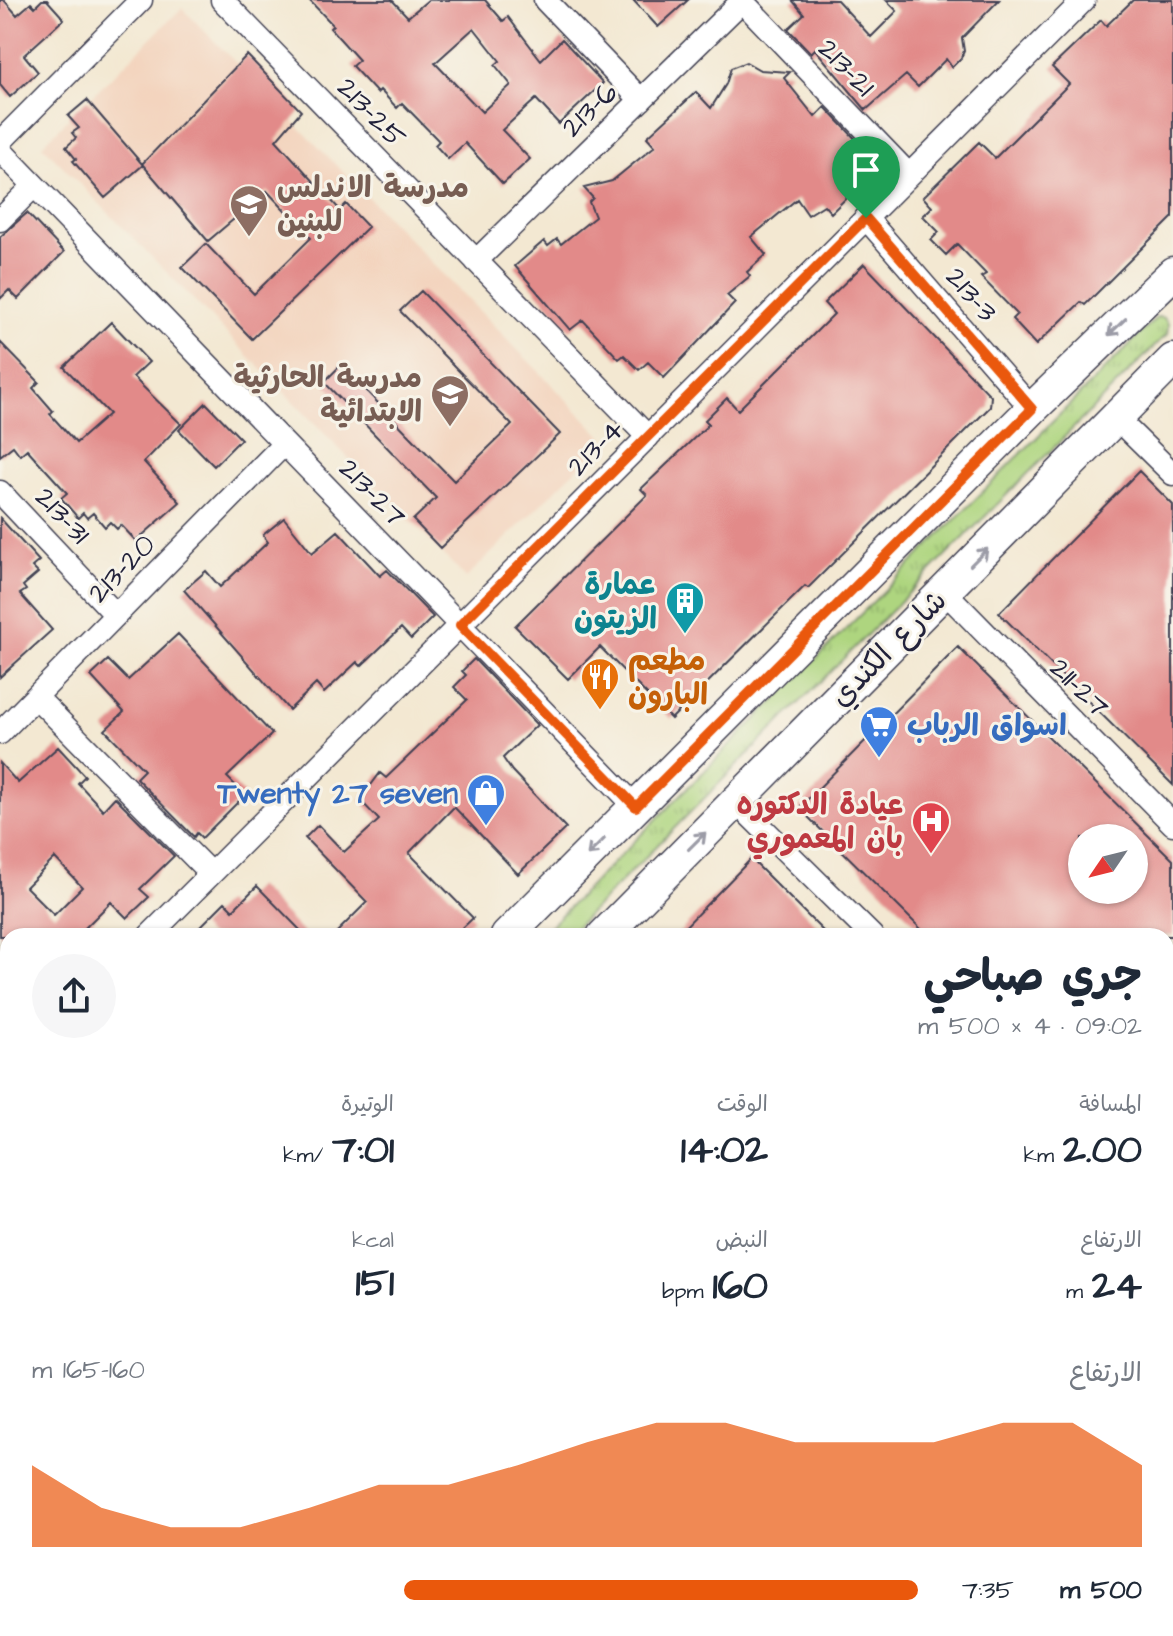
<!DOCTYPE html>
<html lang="ar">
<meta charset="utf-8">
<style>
body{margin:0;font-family:"Architects Daughter","Playpen Sans Arabic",sans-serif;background:#f6f6f7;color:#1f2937;direction:rtl;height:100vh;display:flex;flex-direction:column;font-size:30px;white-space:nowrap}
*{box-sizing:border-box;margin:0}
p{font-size:26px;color:#747a83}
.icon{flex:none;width:44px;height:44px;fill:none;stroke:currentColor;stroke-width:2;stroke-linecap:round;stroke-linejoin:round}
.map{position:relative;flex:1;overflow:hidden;direction:ltr}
.sheet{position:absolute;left:0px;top:928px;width:1174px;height:708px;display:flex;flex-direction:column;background:#fff;border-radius:24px 24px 0 0;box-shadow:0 2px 6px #0004;direction:rtl}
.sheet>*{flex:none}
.needle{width:52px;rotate:235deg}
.fabs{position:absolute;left:1068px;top:824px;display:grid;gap:16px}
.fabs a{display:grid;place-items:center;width:80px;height:80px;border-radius:50%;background:#fff;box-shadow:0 2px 6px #0004;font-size:40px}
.pin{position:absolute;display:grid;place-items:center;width:68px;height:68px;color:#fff;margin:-82px -34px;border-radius:50% 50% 50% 0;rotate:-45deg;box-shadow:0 0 8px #0007}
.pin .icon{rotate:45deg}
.round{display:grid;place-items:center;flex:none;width:84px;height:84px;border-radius:42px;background:#f6f6f7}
.head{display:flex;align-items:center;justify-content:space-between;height:136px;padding:0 32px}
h1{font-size:44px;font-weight:700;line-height:60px}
.stats{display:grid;grid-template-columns:repeat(3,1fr);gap:12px;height:136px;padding:8px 32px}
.stats div{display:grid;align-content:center}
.stats b{font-size:40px;font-weight:700}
.stats small{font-size:22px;font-weight:400}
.stats p{font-size:22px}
.chart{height:224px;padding:16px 32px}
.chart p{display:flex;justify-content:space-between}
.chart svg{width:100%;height:144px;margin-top:8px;fill:#ea580c;opacity:.7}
ul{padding:0 32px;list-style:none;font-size:26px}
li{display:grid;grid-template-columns:128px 96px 1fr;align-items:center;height:60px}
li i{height:20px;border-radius:10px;background:#ea580c}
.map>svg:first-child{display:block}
.built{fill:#f3d4be}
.grass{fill:url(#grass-tufts);stroke:#687c5d;stroke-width:2}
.building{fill:#e28a89;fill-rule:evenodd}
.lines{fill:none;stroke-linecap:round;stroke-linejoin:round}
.street-casing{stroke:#414052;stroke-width:25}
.secondary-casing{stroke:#414052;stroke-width:35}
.street{stroke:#fff;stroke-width:22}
.secondary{stroke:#fff;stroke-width:32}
.oneway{stroke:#9c9ca7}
.route-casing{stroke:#fff;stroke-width:16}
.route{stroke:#ea580c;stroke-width:10}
.labels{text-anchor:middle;stroke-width:6;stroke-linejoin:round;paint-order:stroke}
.street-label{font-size:30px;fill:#22223b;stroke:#f7f3e8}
.education-label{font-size:30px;font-weight:bold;fill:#785e54;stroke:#f7f3e8;text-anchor:start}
.culture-label{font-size:30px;font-weight:bold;fill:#0d838f;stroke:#f7f3e8;text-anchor:end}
.food-label{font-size:30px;font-weight:bold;fill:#c56008;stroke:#f7f3e8;text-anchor:start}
.shop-label{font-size:30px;font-weight:bold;fill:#366cbe;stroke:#f7f3e8;text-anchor:start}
.health-label{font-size:30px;font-weight:bold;fill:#be3a42;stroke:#f7f3e8;text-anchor:end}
</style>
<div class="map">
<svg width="1173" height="1636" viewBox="0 0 1173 1636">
<defs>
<pattern id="grass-tufts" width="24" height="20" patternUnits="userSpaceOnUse" patternTransform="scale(2)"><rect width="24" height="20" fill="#aed57f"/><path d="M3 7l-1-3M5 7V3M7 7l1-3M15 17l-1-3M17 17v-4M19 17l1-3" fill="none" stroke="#95b76f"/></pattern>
</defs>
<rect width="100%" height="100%" fill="#f7f3e8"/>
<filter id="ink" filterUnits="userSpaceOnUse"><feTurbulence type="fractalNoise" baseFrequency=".0125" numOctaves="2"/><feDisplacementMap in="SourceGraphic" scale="16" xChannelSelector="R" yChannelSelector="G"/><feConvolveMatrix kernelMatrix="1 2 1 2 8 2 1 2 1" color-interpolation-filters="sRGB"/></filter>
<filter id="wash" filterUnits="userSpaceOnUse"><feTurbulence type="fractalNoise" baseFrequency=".006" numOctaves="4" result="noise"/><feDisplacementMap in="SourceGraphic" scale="32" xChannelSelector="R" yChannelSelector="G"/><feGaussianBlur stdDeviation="1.8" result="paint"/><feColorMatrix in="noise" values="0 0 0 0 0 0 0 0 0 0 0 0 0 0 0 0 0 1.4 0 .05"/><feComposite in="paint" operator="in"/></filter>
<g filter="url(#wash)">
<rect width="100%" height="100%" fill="#f3e8d2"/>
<!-- built -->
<path class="built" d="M182 8 606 440 466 578 42 145Z"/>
<!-- grass -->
<path class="grass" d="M1157 317 1164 318 1168 324 1167 334 567 936H540Z"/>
<g id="blocks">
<!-- building -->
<path class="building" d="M0 0H4L17 15 31 3 35 7 42 0H47L64 19 24 55 38 72 10 97 0 85Z
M309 0H392L408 17 428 0H485L503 21 508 17 541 60 562 39 603 83 559 124 536 99 502 130 530 159 503 184 465 143 448 159 435 145 439 141 402 103 397 108 380 90 377 93 352 66 359 60 330 28 333 25ZM474 28 500 61 495 65 511 85 482 112 435 63Z
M633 0H688L658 27Z
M792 0H837L871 37 897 11 886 0H999L962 38 964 51 961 58 952 67 946 59 918 87 906 75 866 110 815 49 811 53 788 29 804 14Z
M1133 0H1173V217L1085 305 1081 302 1036 345 1012 319 1017 314 981 277 986 274 957 244 946 255 931 240 939 232 923 216 932 207 923 197 979 142 995 158 1069 84 1052 67 1101 20 1106 26Z
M247 55 301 111 276 140 340 210 346 204 368 227 252 339 182 267 206 244 254 294 311 238 267 191 208 241 143 165 105 198 73 161 76 159 66 147 76 138 72 133 79 128 68 116 87 100 142 164Z
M746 62 760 70 790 72 784 78 815 117 825 107 880 165 831 213 824 205 808 215 797 199 751 237 766 255 747 272 750 276 727 295 735 303 664 378 648 362 639 370 624 355 619 359 583 320 570 330 515 266 544 241 548 246 557 239 561 244 595 217 589 202 593 198 584 188 612 181 655 146 647 137 696 92 711 108 726 84 731 68Z
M27 213 64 252 18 299 9 290 0 299V237Z
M864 264 991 396 990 407 808 588 805 586 671 719 600 647 568 679 515 626 647 495 641 489 709 424 705 420 727 398 738 410 834 314 824 303Z
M421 291 560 434 440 548 413 520 436 498 324 382 341 365 454 481 512 425 400 311Z
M111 322 149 362 133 377 181 424 144 462 180 502 136 541 121 525 117 529 110 522 105 527 93 513 87 518 83 513 78 518 61 498 67 493 27 449 20 455 13 446 0 456V342L39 382 33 388 53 411 50 414 76 443 109 414 64 367Z
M206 403 241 439 214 466 179 430Z
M1139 471 1173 505V785L999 613Z
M0 518 39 561 32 567 38 573 23 586 26 590 20 594 52 630 0 677Z
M284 518 312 553 338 531 380 576 387 570 433 617 411 639 401 628 361 666 357 662 324 693 316 684 289 710 184 590 206 571 220 587 268 542 263 535Z
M178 634 272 734 227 777 245 795 202 838 197 833 194 837 136 778 144 770 105 730 124 712 91 676 108 660 128 680Z
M958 647 1173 860V936H928L799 808ZM1082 838H1134V890H1082Z
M474 659 537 725 503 758 512 771 566 828 518 874 454 807 409 853 473 918 454 936H333L367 902 305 838 318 825 344 852 379 820 360 800 380 773 386 778 467 700 454 687 466 675 462 671Z
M58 747 85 776 78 783 103 810 115 797 174 856 140 889 149 897 127 918 111 902 77 936H0V763L18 783ZM55 858 82 887 54 915 26 887Z
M751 859 828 936H676Z
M257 886 306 936H209L200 927 225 902 233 910Z"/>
</g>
</g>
<g filter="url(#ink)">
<use href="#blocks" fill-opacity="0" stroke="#414052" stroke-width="2"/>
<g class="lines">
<defs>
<path id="street" d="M222 0 648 437
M545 0 641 100
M742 1 909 175
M0 142 141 0
M0 150 636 807
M866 218 1032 409
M0 220 34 186
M476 261 743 0
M1116 418 1173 474
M0 492 116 615
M944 591 1173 824
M36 697 211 874
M0 733 284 444
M736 802 872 936
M149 936 1084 0
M0 1085 8 1077
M1166 1225 1173 1232
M1166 1358 1173 1351
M114 1628 122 1636
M468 1628 476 1636
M813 1628 822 1636
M1162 1628 1170 1636
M895 1636 903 1628"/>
<path id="secondary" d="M507 936 1032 409 1173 273
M603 936 1173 360
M0 1447 8 1439
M0 1531 8 1523"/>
</defs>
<!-- street casing -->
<use href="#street" class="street-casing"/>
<!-- secondary casing -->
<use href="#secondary" class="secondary-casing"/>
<!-- street -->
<use href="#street" class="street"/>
<!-- secondary -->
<use href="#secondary" class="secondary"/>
</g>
<!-- one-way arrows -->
<defs><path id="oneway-shaft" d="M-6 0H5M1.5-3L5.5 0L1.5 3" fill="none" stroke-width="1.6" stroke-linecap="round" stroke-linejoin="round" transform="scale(2)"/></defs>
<g class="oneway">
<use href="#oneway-shaft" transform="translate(1117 327) rotate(136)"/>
<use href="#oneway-shaft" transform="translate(979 557) rotate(-45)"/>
<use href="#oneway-shaft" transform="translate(697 841) rotate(-45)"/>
<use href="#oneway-shaft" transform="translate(596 847) rotate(135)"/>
</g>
</g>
<g class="lines" filter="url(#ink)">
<defs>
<path id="route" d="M866 218 1032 409 636 807 460 625Z"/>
</defs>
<!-- route casing -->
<use href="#route" class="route-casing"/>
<!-- route -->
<use href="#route" class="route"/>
</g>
<!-- icons -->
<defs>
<symbol id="school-pin" viewBox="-11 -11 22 30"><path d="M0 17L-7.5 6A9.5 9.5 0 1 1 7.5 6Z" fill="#8d6e63" stroke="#f7f3e8"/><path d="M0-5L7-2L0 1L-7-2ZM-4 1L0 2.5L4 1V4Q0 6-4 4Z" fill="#fff"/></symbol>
<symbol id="building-pin" viewBox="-11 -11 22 30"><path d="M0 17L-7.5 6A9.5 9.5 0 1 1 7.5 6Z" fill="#0f9aa8" stroke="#f7f3e8"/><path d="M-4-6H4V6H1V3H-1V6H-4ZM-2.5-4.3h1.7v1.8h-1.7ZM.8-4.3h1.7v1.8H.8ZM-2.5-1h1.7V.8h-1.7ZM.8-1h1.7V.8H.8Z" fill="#fff"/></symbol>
<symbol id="restaurant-pin" viewBox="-11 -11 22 30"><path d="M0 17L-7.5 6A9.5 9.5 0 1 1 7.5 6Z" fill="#e8710a" stroke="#f7f3e8"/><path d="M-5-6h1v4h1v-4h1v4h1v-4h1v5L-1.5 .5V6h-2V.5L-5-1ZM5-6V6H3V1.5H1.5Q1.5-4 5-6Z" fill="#fff"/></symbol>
<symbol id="supermarket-pin" viewBox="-11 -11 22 30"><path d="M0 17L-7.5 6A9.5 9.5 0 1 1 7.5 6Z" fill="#3f7fe0" stroke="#f7f3e8"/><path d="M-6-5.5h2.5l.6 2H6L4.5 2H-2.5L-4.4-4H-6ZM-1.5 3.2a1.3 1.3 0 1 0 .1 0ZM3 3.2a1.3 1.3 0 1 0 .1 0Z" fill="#fff"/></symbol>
<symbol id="shop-pin" viewBox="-11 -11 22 30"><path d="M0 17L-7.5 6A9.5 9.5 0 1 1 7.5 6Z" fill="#3f7fe0" stroke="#f7f3e8"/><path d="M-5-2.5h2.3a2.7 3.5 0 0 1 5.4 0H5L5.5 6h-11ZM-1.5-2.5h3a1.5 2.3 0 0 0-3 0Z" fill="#fff"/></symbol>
<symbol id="hospital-pin" viewBox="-11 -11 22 30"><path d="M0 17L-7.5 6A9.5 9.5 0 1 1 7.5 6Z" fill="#e0444e" stroke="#f7f3e8"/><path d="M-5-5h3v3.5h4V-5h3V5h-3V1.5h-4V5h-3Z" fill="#fff"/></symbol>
</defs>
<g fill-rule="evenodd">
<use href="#school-pin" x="227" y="182" width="44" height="60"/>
<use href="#school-pin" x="428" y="372" width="44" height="60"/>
<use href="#building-pin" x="663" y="579" width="44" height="60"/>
<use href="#restaurant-pin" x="578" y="655" width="44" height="60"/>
<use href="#supermarket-pin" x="857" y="703" width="44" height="60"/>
<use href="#shop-pin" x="464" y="771" width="44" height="60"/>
<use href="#hospital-pin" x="909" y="799" width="44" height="60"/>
</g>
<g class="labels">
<!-- street labels -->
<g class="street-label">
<text transform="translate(847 67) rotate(46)" y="10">213-21</text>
<text transform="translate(589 109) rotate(-44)" y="10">213-6</text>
<text transform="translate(372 112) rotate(46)" y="10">213-25</text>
<text transform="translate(972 294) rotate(49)" y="10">213-3</text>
<text transform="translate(595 447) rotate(-45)" y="10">213-4</text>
<text transform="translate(373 492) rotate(46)" y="10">213-27</text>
<text transform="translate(63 515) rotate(47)" y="10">213-31</text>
<text transform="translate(121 568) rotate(-46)" y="10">213-20</text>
<text transform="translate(888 648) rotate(-45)" y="10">شارع الكندي</text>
<text transform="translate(1080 687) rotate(45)" y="10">211-27</text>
</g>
<!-- education labels -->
<g class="education-label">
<text x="277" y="197">مدرسة الاندلس<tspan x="277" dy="34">للبنين</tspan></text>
<text x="422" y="387" text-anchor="end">مدرسة الحارثية<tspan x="422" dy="34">الابتدائية</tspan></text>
</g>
<!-- culture labels -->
<g class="culture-label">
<text x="657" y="594">عمارة<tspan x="657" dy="34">الزيتون</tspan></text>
</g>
<!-- food labels -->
<g class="food-label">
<text x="628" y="670">مطعم<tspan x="628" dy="34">البارون</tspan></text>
</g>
<!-- shop labels -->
<g class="shop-label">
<text x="907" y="735">اسواق الرباب</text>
<text x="458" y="803" text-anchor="end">Twenty 27 seven</text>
</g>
<!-- health labels -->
<g class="health-label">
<text x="903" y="814">عيادة الدكتوره<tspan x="903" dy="34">بان المعموري</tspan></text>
</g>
</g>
</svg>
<div class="fabs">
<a><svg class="needle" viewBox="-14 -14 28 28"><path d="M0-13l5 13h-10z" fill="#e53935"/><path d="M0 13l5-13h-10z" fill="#747a83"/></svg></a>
</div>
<div class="pin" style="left:866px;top:218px;background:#1e9e55"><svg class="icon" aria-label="arrive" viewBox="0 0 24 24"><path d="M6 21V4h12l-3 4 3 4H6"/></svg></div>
<section class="sheet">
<div class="head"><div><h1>جري صباحي</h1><p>09:02 · 4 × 500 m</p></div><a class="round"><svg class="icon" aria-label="share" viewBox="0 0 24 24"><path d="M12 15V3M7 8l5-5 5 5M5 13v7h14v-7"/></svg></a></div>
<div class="stats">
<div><p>المسافة</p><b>2.00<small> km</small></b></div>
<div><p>الوقت</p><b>14:02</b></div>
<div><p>الوتيرة</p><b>7:01<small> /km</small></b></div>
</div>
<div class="stats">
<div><p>الارتفاع</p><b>24<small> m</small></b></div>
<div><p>النبض</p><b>160<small> bpm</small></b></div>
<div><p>kcal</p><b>151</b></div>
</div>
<div class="chart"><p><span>الارتفاع</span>160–165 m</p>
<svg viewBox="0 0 160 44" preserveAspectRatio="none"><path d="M0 44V19L10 32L20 38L30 38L40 32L50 25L60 25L70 19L80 12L90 6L100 6L110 12L120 12L130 12L140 6L150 6L160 19V44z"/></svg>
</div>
<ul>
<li><b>500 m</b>7:35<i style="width:58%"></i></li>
</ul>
</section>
</div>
